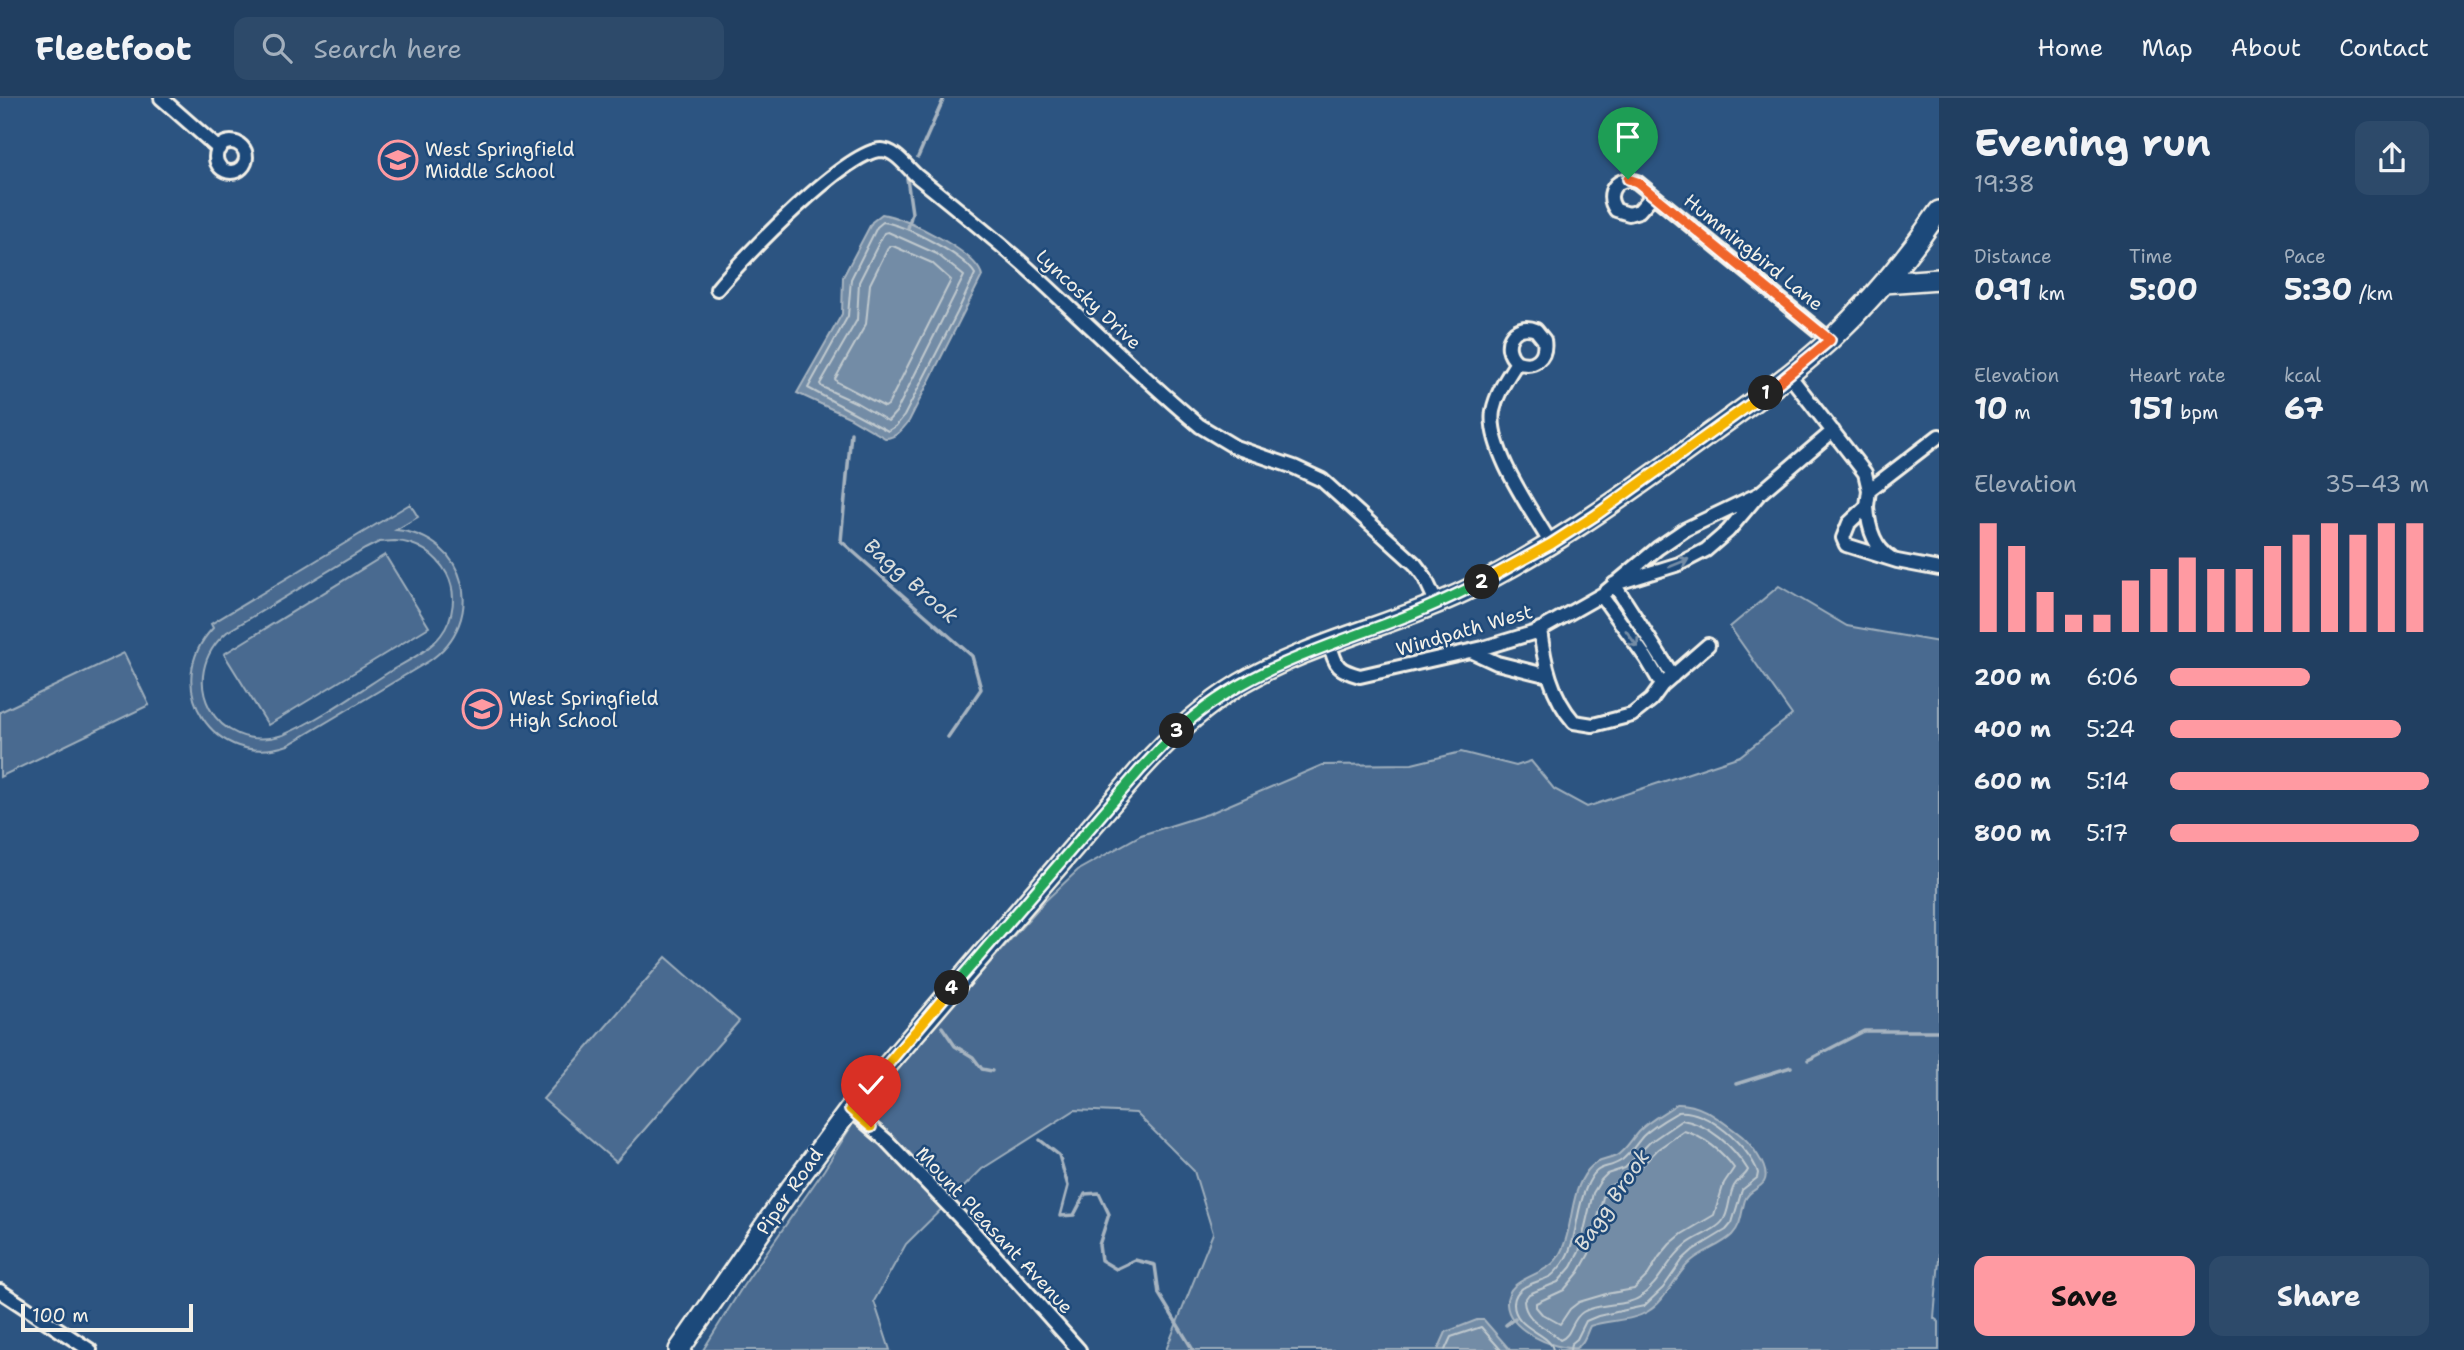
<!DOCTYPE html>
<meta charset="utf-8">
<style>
body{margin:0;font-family:"Shantell Sans",sans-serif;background:#2d4a6a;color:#f1f3f6;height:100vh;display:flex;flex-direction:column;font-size:26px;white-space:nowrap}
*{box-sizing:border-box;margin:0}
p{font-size:23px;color:#a2afbd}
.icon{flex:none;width:38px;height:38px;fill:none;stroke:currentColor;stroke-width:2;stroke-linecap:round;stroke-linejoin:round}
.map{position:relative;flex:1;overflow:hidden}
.sheet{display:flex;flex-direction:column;background:#213f61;width:525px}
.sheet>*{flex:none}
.scale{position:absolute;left:21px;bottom:18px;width:172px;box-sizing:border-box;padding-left:7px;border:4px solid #f4f1e8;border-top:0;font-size:19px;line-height:24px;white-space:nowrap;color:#f4f1e8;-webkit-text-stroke:5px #1f4a7a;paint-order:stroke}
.pin{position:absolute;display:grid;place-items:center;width:60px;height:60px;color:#fff;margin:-72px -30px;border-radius:50% 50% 50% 0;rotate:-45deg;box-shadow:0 0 7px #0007}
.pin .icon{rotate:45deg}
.km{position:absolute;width:35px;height:35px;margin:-18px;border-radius:50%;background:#222;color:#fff;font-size:19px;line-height:35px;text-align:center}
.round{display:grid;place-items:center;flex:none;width:74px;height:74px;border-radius:14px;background:#2d4a6a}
.head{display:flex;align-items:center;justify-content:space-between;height:119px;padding:0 35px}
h1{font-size:38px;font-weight:700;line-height:52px}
.figures{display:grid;grid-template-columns:repeat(3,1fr);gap:10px;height:119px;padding:7px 35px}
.figures div{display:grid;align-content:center}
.figures b{font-size:30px;font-weight:700}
.figures small{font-size:19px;font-weight:400}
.figures p{font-size:19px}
.chart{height:196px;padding:14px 35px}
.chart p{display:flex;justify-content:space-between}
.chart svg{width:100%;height:126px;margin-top:7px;stroke:#ff9aa2;stroke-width:6}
.primary-button{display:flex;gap:14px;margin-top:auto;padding:14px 35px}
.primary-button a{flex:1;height:80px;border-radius:14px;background:#ff9aa2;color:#111;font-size:28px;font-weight:700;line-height:80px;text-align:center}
.primary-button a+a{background:#2d4a6a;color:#f1f3f6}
ul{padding:0 35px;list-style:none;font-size:23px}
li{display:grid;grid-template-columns:112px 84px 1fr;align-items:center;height:52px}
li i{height:18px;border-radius:9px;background:#ff9aa2}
header{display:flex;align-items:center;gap:42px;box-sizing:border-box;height:98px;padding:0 35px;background:#213f61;border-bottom:2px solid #3e5876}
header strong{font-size:33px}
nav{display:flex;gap:38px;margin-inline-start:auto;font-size:24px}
.search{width:490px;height:63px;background:#2d4a6a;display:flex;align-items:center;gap:18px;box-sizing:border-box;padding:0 24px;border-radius:14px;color:#a2afbd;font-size:26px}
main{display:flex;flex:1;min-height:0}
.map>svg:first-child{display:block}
.green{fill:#496b90;stroke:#9eaebc;stroke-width:2;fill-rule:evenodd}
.water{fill:#738ca6;stroke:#a7b4c0;stroke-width:2}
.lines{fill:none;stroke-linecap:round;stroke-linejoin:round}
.shore{stroke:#c0c9ce;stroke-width:2}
.stream{stroke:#a7b4c0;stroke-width:3.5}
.street-casing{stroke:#f4f1e8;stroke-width:18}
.secondary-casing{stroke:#f4f1e8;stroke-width:24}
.street{stroke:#1f4a7a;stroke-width:12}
.secondary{stroke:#1f4a7a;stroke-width:19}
.oneway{stroke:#748da6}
.split-1-casing{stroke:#fff;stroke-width:14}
.split-2-casing{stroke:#fff;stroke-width:14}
.split-3-casing{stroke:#fff;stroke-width:14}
.split-4-casing{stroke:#fff;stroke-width:14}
.split-5-casing{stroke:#fff;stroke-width:14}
.split-1{stroke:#f0652b;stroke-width:9}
.split-2{stroke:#f5b400;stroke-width:9}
.split-3{stroke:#22a559;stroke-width:9}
.split-4{stroke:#22a559;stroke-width:9}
.split-5{stroke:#f5b400;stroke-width:9}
.labels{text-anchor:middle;stroke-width:5;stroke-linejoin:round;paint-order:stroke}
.poi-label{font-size:19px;fill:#f4f1e8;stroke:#1f4a7a;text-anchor:start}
.street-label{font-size:19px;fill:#f4f1e8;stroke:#1f4a7a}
.water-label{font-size:21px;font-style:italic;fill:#dadddb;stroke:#1f4a7a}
</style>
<header>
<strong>Fleetfoot</strong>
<div class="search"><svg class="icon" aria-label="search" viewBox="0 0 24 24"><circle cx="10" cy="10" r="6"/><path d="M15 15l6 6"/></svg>Search here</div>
<nav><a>Home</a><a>Map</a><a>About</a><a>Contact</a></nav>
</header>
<main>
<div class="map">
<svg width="1939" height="1252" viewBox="0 0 1939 1252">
<rect width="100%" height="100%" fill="#2c5481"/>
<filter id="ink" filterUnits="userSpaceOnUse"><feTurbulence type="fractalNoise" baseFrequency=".0143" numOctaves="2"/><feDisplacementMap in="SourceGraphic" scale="14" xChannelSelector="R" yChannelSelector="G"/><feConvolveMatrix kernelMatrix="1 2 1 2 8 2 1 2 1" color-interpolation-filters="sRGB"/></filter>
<g filter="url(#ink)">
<!-- green -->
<path class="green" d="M410 406 418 419 396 432C468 439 488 523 429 563L288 647C214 673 159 587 213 530L211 526ZM395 443C417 444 436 456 447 476 457 495 454 520 441 537 428 554 407 563 389 574 355 596 320 621 283 637 215 658 174 579 227 534L365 451 379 444Z
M385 457 429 529 268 627 224 556Z
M1779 488 1847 528 1939 544V1162L1934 1220 1939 1224V1252H1166L1213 1135 1194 1073 1136 1015 1075 1012 982 1071 906 1146 874 1203 890 1252H703L743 1188 824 1072 865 1006 1043 805 1078 772 1141 737 1208 716 1322 667 1412 666 1461 654 1516 668 1531 663 1554 691 1587 709 1740 658 1792 617 1730 529Z
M124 555 149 607 0 679V614Z
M666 859 739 923 616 1064 543 1001Z"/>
<!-- water -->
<path class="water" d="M882 116C905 119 978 155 982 178L909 323C903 331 896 340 885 340L849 319 797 295 842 216 843 179 872 124Z
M1677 1006C1701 1005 1720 1022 1738 1035 1748 1042 1772 1071 1764 1084 1758 1092 1749 1092 1745 1102 1741 1114 1742 1127 1732 1137 1720 1149 1700 1153 1688 1166 1673 1181 1666 1203 1647 1214 1630 1224 1608 1221 1590 1228 1586 1236 1584 1246 1576 1250 1553 1252 1508 1231 1507 1206 1506 1179 1543 1179 1556 1162 1575 1136 1567 1098 1588 1072 1596 1062 1605 1063 1616 1058 1625 1053 1631 1042 1638 1034 1649 1022 1664 1015 1677 1006Z
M1477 1222H1484L1510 1252H1438L1446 1234Z"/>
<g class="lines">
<!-- shore -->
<path class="shore" d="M883 124C905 127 964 157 975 176L957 215 904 318 896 328 888 333 808 290 848 218 851 181 877 129Z
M888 134 937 156 964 178 896 314 888 323 857 305 822 289 820 286 857 222 859 184 884 135Z
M889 148H893L932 165 951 182 888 307 885 309 837 284 835 281 866 226 870 186Z
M1682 1022C1709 1026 1734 1049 1748 1072 1745 1079 1738 1081 1734 1088 1728 1099 1730 1114 1722 1124 1714 1134 1696 1138 1686 1147 1667 1162 1660 1185 1640 1199 1626 1209 1600 1204 1583 1214 1571 1221 1572 1238 1560 1242 1548 1229 1525 1224 1524 1203L1529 1196 1558 1184 1571 1169 1579 1154 1593 1095 1601 1082 1607 1076 1625 1070 1650 1044Z
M1684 1033C1703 1038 1723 1054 1734 1070L1724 1085 1714 1117 1682 1136 1670 1146 1659 1159 1648 1177 1634 1191 1606 1196 1579 1204 1570 1211 1560 1226 1542 1216 1536 1209V1205L1564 1192 1579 1174 1589 1156 1603 1099 1609 1088 1631 1079 1658 1051Z
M1445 1252 1451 1239 1481 1229 1501 1252
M1553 1252C1551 1235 1513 1231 1514 1205 1515 1186 1539 1185 1551 1178 1555 1175 1559 1170 1562 1166 1578 1144 1575 1114 1586 1090 1598 1062 1605 1074 1622 1062 1631 1055 1636 1046 1643 1038 1653 1028 1666 1021 1678 1014 1706 1010 1750 1049 1758 1075L1757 1080 1742 1092 1732 1125 1726 1132 1693 1152 1683 1161 1663 1190 1644 1208 1598 1218 1586 1223 1577 1241 1571 1246 1570 1252"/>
<!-- stream -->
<path class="stream" d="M918 59 944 0
M907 80 912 115 908 130
M851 335 841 443 972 558 981 591 948 639
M942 929 955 948 973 959 982 971 992 973
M1808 962 1864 933H1939
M1736 986 1791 969
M1040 1042 1059 1057 1068 1088 1060 1118 1074 1117 1085 1096 1099 1095 1109 1116 1099 1147 1101 1162 1116 1171 1135 1162 1155 1167 1159 1196 1193 1252
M1506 1227 1515 1220"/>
<defs>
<path id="street" d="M161 0 219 51
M216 59a15 15 0 1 1 30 0a15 15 0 1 1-30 0Z
M1653 97 1639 113 1629 116 1616 112C1603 95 1618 76 1637 84L1830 242
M717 191C742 161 845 53 881 52 896 52 907 70 918 79 954 108 990 137 1024 167 1083 221 1139 277 1200 328L1235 349 1294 369 1322 382 1415 466 1424 478 1437 506
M1517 264C1499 249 1513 223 1536 232L1544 242C1547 260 1534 270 1517 264 1507 280 1497 294 1493 313 1487 351 1532 413 1551 446
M1789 277 1865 375 1869 392 1867 408 1849 425 1843 440 1846 447 1897 463 1939 471
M1869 392 1939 338
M1867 408C1868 428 1873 449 1891 460
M1621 484 1679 466 1706 452 1728 433 1759 396 1833 333
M1614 486 1673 578
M1601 497 1646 560 1662 587
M1540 531C1544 564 1551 598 1574 624L1593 627 1632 617 1651 602 1662 587 1708 547
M1330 547C1336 569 1338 572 1360 578L1483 550 1536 534 1603 496 1658 450 1686 431 1759 396
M1471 553 1497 565 1549 578
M850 1011 886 1042 971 1131 1079 1252
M0 1193 90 1252"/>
<path id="secondary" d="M1884 185 1939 181
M679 1252 786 1097 850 1011 1140 672C1170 639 1202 609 1240 586 1310 545 1392 528 1465 493 1543 455 1613 406 1683 355 1733 318 1784 284 1830 242 1871 203 1907 160 1939 113"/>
</defs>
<!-- street casing -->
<use href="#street" class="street-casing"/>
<!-- secondary casing -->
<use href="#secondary" class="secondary-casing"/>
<!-- street -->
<use href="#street" class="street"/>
<!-- secondary -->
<use href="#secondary" class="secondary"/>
</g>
<!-- one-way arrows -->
<defs><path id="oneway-shaft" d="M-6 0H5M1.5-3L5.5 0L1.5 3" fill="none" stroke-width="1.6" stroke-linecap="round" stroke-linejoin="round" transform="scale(1.75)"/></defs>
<g class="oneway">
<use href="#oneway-shaft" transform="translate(1679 465) rotate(-22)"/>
<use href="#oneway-shaft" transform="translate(1632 541) rotate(54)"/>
</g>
</g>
<g class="lines" filter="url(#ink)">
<defs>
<path id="split-1" d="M1628 81 1637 84 1830 242 1766 295"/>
<path id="split-2" d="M1482 484 1551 446 1596 417 1766 295"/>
<path id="split-3" d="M1177 633C1241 574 1315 553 1394 523 1424 512 1454 498 1482 484"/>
<path id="split-4" d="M952 890 1140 672 1177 633"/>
<path id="split-5" d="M871 1029 850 1011 952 890"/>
</defs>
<!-- split-1 casing -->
<use href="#split-1" class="split-1-casing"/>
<!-- split-2 casing -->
<use href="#split-2" class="split-2-casing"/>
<!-- split-3 casing -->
<use href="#split-3" class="split-3-casing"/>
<!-- split-4 casing -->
<use href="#split-4" class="split-4-casing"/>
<!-- split-5 casing -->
<use href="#split-5" class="split-5-casing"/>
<!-- split-1 -->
<use href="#split-1" class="split-1"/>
<!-- split-2 -->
<use href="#split-2" class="split-2"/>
<!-- split-3 -->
<use href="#split-3" class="split-3"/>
<!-- split-4 -->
<use href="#split-4" class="split-4"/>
<!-- split-5 -->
<use href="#split-5" class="split-5"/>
</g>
<!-- icons -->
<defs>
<symbol id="school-ring" viewBox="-11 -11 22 22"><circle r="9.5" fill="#1f4a7a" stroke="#ff9aa2" stroke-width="1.5"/><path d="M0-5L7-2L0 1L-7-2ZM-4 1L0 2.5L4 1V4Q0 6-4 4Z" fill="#ff9aa2"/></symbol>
</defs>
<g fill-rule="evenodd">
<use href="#school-ring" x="376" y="40" width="44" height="44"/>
<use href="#school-ring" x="460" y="589" width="44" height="44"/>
</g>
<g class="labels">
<!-- poi labels -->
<g class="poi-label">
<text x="425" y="58">West Springfield<tspan x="425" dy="22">Middle School</tspan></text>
<text x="509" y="607">West Springfield<tspan x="509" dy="22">High School</tspan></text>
</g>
<!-- street labels -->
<g class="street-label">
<text transform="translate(1754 154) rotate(39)" y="7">Hummingbird Lane</text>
<text transform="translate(1089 201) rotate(43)" y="7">Lyncosky Drive</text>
<text transform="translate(1464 532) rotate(-16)" y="7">Windpath West</text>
<text transform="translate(789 1093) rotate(-55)" y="7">Piper Road</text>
<text transform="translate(995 1132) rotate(47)" y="7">Mount Pleasant Avenue</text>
</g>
<!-- water labels -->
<g class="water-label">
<text transform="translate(911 483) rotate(41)" y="7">Bagg Brook</text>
<text transform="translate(1612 1102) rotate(-56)" y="7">Bagg Brook</text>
</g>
</g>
</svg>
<div class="scale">100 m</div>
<div class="pin" style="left:1628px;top:81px;background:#1e9e55"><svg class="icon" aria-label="arrive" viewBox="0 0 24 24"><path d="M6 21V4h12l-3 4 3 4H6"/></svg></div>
<div class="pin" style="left:871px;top:1029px;background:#d93025"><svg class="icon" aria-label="check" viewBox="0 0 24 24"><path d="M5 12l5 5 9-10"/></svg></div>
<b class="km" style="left:1766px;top:295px">1</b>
<b class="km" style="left:1482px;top:484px">2</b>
<b class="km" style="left:1177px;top:633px">3</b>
<b class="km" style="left:952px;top:890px">4</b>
</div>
<section class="sheet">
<div class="head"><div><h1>Evening run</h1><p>19:38</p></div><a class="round"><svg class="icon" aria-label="share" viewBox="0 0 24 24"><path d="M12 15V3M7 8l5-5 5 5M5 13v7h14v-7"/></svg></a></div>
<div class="figures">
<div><p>Distance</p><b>0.91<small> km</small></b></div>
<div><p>Time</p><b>5:00</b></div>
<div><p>Pace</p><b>5:30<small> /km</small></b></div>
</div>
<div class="figures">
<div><p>Elevation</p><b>10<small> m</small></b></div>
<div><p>Heart rate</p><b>151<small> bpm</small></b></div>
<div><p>kcal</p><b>67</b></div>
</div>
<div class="chart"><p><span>Elevation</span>35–43 m</p>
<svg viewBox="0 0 160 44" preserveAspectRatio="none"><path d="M5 44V6M15 44V14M25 44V30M35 44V38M45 44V38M55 44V26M65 44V22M75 44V18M85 44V22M95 44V22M105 44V14M115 44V10M125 44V6M135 44V10M145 44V6M155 44V6"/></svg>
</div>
<ul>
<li><b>200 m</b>6:06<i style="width:54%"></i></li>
<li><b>400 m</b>5:24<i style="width:89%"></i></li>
<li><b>600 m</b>5:14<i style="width:100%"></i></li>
<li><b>800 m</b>5:17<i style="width:96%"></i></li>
</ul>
<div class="primary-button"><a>Save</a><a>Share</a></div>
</section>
</main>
